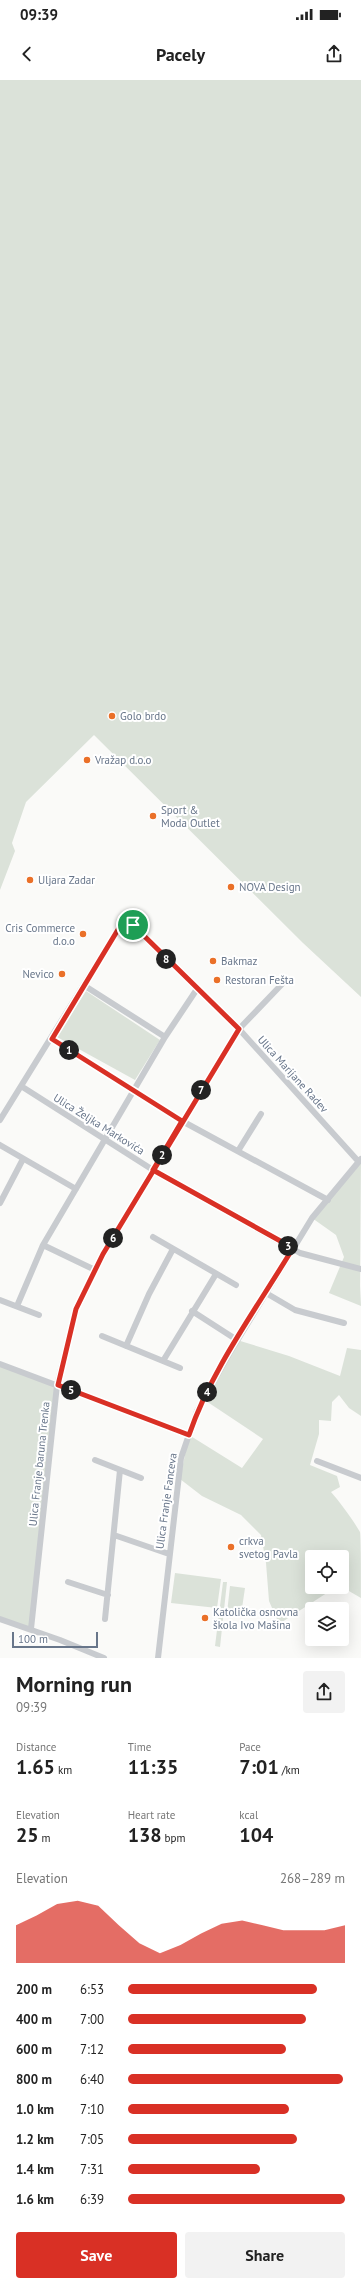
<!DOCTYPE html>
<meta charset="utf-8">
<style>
body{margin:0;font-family:"PT Sans",sans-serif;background:#f2f2f2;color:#222;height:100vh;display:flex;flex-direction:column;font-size:15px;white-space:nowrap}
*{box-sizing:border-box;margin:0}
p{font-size:13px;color:#767676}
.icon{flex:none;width:22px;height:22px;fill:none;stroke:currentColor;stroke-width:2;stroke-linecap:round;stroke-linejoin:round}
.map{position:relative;height:1578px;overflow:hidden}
.drawer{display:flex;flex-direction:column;background:#fff;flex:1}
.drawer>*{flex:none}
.tools{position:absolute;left:305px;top:1470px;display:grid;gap:8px}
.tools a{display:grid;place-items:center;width:44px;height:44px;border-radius:4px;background:#fff;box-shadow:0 4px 16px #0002;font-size:20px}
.scale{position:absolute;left:12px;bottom:10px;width:86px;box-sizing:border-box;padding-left:4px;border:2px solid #68768a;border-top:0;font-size:11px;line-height:14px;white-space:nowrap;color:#68768a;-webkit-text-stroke:3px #fff;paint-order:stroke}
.pin{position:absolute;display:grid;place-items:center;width:34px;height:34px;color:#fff;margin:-17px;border:2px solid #fff;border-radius:50%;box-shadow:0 1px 4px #0007}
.km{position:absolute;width:20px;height:20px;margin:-10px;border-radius:50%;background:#222;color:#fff;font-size:11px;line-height:20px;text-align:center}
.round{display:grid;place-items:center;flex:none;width:42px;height:42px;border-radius:4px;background:#f2f2f2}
.overview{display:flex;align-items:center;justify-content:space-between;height:68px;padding:0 16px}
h1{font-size:22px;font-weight:700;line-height:30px}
.figures{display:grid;grid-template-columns:repeat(3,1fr);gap:6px;height:68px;padding:4px 16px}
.figures div{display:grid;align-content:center}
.figures b{font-size:20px;font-weight:700}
.figures small{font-size:11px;font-weight:400}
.figures p{font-size:11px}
.chart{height:112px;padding:8px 16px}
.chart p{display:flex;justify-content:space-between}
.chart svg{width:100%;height:72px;margin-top:4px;fill:#d93025;opacity:.7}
.button{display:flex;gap:8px;margin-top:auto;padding:8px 16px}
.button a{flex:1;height:46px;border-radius:4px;background:#d93025;color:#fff;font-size:16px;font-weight:700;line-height:46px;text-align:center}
.button a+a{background:#f2f2f2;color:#222}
ul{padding:0 16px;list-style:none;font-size:13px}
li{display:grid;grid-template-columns:64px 48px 1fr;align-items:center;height:30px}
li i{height:10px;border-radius:5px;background:#d93025}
.status{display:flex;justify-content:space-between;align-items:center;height:28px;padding:0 20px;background:#fff;direction:ltr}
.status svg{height:11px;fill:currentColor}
header{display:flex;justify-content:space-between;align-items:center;height:52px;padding:0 16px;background:#fff;font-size:18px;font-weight:700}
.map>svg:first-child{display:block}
.green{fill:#dbe2d9}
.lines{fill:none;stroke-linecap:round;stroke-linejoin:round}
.street{stroke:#c8cbcf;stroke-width:6}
.route-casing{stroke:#fff;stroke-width:8}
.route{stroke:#d93025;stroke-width:5}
.poi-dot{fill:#ea7028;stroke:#fff;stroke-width:1.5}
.labels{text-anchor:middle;stroke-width:4;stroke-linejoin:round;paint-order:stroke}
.poi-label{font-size:11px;fill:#68768a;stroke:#fff;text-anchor:start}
.street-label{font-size:11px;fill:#68768a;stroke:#fff}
</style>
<div class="status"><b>09:39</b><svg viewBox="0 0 49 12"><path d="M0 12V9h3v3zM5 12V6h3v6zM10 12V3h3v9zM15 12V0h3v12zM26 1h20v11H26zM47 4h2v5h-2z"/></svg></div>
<header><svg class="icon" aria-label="back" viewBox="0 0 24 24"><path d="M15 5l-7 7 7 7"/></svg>Pacely<svg class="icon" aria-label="share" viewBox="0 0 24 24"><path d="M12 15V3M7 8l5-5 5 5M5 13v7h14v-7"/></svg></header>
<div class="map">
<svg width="361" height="1578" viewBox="0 0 361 1578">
<rect width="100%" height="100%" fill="#fafaf8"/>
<!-- green -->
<path class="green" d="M0 0H361V917L303 863 94 655 26 722 12 763 15 771 0 810Z
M86 911 160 960 135 1000 57 957Z
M361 1079 360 1206 361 1226 329 1213 344 1177 336 1155 312 1138Z
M237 1260 289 1276 340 1296 347 1268 361 1270V1336L349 1328 339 1315 332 1322 331 1341 319 1340V1354L310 1385 337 1396 340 1407 331 1412C340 1422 353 1440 360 1452 361 1457 361 1508 361 1518L342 1507V1477H312V1507H336L279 1544 269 1521 266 1483 261 1455 241 1435 202 1416 180 1399 189 1355 242 1388 263 1359 203 1319Z
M0 1284 57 1305 31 1549 0 1539Z
M175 1493 221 1499 217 1528 171 1523Z
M223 1502H227L220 1567 215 1566Z
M230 1506 245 1508 241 1535 227 1533Z"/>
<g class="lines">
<!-- street -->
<path class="street" d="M85 906 165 957
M52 959 182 1041 328 1120
M21 1006 153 1090 300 1173 361 1189
M0 1040 125 838 239 949 358 1081
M0 1065 76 1109
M238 1071 261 1034
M0 1123 23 1079
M153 1157 236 1205
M43 1165 95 1190
M266 1213 295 1230 344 1243
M0 1220 39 1235
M17 1226 43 1165 165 957 197 909
M192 1231 237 1260
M102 1256 180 1288
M126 1266 149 1214 173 1169
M163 1281 216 1194
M0 1284 189 1355
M95 1380 141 1398
M317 1381 361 1398
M114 1455 169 1474
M68 1502 108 1515
M0 1539 60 1560 104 1578
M105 1539 120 1390
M31 1549 57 1305 76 1229 103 1175 239 949 284 902
M158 1578 181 1378 197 1331 229 1274 312 1138 361 1079"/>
</g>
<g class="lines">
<defs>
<path id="route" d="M133 845 125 838 52 959 182 1041 153 1090 293 1168C257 1228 211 1290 189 1355L58 1305 76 1229 103 1174 239 949 133 845"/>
</defs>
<!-- route casing -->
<use href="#route" class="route-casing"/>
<!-- route -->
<use href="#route" class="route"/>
</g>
<!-- markers -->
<g class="poi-dot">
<circle cx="112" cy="636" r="4"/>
<circle cx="87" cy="680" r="4"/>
<circle cx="153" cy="736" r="4"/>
<circle cx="30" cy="800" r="4"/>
<circle cx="231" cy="807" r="4"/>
<circle cx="83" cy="854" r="4"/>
<circle cx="213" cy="881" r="4"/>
<circle cx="62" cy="894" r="4"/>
<circle cx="217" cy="900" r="4"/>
<circle cx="231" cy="1467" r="4"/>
<circle cx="205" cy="1538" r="4"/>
</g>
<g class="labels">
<!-- poi labels -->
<g class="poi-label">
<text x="120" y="640">Golo brdo</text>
<text x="95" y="684">Vražap d.o.o</text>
<text x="161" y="734">Sport &amp;<tspan x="161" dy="13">Moda Outlet</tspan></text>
<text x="38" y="804">Uljara Zadar</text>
<text x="239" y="811">NOVA Design</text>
<text x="75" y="852" text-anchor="end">Cris Commerce<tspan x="75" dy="13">d.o.o</tspan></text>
<text x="221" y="885">Bakmaz</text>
<text x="54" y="898" text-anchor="end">Nevico</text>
<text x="225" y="904">Restoran Fešta</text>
<text x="239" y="1465">crkva<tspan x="239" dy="13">svetog Pavla</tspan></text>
<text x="213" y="1536">Katolička osnovna<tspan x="213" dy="13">škola Ivo Mašina</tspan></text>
</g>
<!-- street labels -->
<g class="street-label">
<text transform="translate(293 994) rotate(48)" y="4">Ulica Marijane Radev</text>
<text transform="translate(99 1044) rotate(32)" y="4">Ulica Željka Markovića</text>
<text transform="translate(39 1384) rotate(-84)" y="4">Ulica Franje baruna Trenka</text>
<text transform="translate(166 1421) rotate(-82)" y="4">Ulica Franje Fanceva</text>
</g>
</g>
</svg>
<div class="tools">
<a><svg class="icon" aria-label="locate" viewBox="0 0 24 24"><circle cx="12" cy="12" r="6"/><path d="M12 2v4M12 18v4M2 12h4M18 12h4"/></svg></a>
<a><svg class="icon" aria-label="layers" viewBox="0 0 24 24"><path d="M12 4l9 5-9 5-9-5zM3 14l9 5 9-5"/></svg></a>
</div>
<div class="scale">100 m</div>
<div class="pin" style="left:133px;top:845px;background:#1e9e55"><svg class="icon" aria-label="arrive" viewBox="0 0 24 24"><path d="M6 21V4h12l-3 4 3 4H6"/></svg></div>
<b class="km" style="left:69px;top:970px">1</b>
<b class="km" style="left:162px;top:1075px">2</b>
<b class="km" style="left:288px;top:1166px">3</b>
<b class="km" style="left:207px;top:1312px">4</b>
<b class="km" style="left:71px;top:1310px">5</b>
<b class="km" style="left:113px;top:1158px">6</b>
<b class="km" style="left:201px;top:1010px">7</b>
<b class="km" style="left:166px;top:879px">8</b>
</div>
<section class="drawer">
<div class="overview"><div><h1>Morning run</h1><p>09:39</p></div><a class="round"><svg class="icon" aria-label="share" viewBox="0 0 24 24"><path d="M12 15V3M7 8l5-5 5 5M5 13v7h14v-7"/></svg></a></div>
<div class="figures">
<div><p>Distance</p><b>1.65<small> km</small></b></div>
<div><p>Time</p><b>11:35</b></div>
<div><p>Pace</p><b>7:01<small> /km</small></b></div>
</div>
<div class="figures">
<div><p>Elevation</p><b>25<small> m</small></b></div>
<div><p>Heart rate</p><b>138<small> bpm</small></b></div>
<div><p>kcal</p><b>104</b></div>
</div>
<div class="chart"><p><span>Elevation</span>268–289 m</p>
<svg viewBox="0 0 160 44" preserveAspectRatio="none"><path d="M0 44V21L10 15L20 8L30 6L40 9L50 21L60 32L70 38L80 33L90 26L100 20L110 18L120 21L130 24L140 24L150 24L160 21V44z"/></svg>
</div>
<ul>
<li><b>200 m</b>6:53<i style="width:87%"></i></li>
<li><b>400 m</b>7:00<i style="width:82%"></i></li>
<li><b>600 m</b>7:12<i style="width:73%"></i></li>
<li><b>800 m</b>6:40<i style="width:99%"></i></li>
<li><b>1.0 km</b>7:10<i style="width:74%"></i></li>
<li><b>1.2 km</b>7:05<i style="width:78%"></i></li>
<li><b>1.4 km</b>7:31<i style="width:61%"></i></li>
<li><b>1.6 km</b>6:39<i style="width:100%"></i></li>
</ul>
<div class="button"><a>Save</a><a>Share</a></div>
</section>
